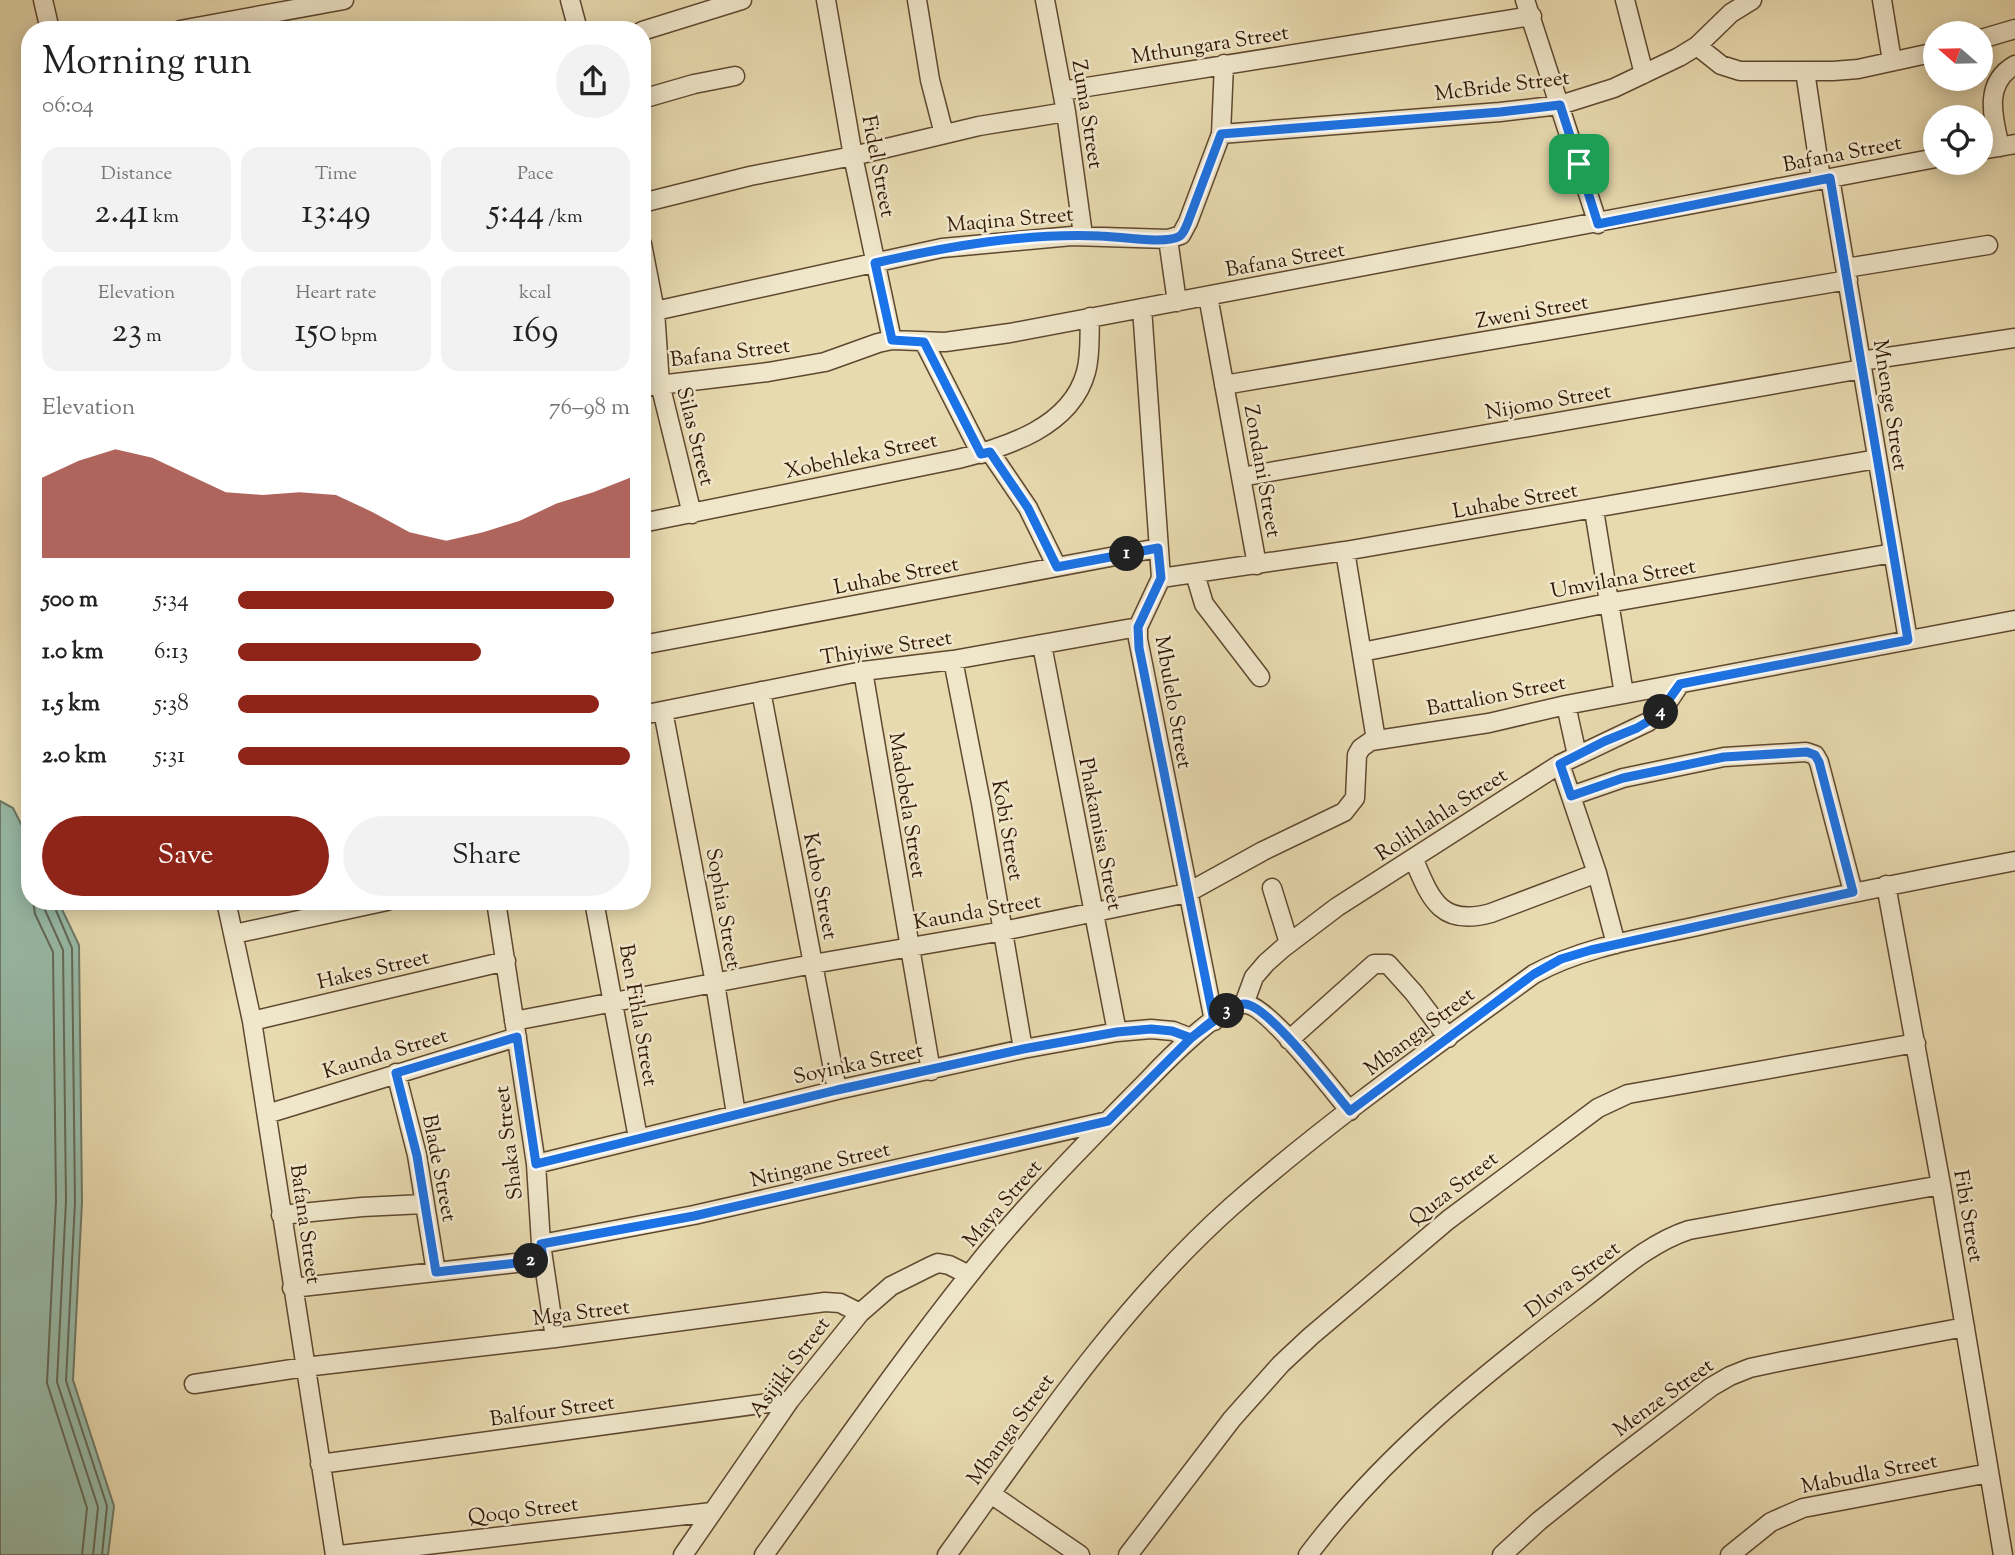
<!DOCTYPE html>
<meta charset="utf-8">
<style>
body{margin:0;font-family:"Sorts Mill Goudy",serif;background:#f2f2f2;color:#222;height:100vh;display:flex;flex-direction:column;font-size:26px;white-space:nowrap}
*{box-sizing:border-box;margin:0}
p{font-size:23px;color:#767676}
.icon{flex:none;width:38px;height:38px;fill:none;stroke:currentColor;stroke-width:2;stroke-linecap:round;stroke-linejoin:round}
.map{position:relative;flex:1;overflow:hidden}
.panel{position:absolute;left:21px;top:21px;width:630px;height:889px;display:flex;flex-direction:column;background:#fff;border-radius:28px;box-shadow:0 4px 18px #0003}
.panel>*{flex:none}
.needle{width:46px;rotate:290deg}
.tools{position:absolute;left:1923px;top:21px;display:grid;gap:14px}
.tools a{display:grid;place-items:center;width:70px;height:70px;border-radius:50%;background:#fff;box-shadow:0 4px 18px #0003;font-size:35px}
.pin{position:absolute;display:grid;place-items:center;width:60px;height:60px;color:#fff;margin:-30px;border-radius:14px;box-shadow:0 4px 10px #0006}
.km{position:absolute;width:35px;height:35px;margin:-18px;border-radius:50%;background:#222;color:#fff;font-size:19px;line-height:35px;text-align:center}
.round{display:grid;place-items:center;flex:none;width:74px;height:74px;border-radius:37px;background:#f2f2f2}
.summary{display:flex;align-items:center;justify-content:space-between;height:119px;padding:0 21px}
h1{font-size:38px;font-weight:600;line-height:52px}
.stats{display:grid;grid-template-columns:repeat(3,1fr);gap:10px;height:119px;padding:7px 21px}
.stats div{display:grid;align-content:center;border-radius:18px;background:#f2f2f2;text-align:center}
.stats b{font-size:35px;font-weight:600}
.stats small{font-size:19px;font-weight:400}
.stats p{font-size:19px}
.chart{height:196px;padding:14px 21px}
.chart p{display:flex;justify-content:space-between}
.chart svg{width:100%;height:126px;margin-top:7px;fill:#8f2418;opacity:.7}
.cta{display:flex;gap:14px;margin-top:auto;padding:14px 21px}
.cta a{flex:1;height:80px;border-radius:42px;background:#8f2418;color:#fff;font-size:28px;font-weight:600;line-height:80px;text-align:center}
.cta a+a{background:#f2f2f2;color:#222}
ul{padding:0 21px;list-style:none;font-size:23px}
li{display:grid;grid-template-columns:112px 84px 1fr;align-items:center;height:52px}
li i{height:18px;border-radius:9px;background:#8f2418}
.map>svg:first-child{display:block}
.water{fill:#98bba8;stroke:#6f7967;stroke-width:2}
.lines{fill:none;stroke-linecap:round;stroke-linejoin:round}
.shore{stroke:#646957;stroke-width:2}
.minor-casing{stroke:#5f4830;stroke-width:21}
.minor{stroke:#f0e7cb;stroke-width:18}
.route-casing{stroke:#fff;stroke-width:14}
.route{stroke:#1a73e8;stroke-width:9}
.labels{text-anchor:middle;stroke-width:5;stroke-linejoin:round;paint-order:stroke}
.street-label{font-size:21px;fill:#311706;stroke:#f0e7cb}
</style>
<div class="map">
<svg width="2015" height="1555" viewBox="0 0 2015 1555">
<rect width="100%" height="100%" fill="#e8daaf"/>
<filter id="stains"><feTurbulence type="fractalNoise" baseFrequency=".00286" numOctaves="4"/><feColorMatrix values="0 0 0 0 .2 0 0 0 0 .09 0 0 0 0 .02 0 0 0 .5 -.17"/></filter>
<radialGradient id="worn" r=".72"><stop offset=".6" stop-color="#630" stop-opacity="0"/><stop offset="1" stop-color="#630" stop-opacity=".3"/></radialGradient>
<!-- water -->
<path class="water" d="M0 801 13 808 30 842V901H58L79 945 82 1202 73 1380 114 1506 108 1555H0Z"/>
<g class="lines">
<!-- shore -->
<path class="shore" d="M33 901 35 914 53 952 56 1201 47 1383 87 1508 82 1555
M43 901 45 910 63 950 66 1201 57 1382 98 1507 93 1555
M52 901 72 948 75 1202 66 1381 107 1506 102 1555"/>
<defs>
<path id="minor" d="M43 0 50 30
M570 0 578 30
M826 0 853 156 892 340
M917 0 930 80 944 134
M1045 0 1066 112 1083 235
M1525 0 1598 224
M1625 0 1644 74
M1882 0 1892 61
M180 30 344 0
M642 31 742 0
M1981 39 2015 29
M1697 46 1721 65 1740 71H1833L1858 69 1936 52
M1805 71 1821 179
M1062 91 1532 16
M642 99 694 84 735 76
M1221 134 1500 112 1560 105 1614 88 1679 57 1697 46 1731 13 1752 0
M2000 147C1993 117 1983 83 2015 65
M1981 150 2015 144
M1830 178 1908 640
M642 203 750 176 853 156 979 126 1066 112
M1168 239 1177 302
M642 244 655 311 660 384 692 514
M1846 268 1988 245
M1208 296 1257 565
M1142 308 1161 578 1138 627V639L1214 1021
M655 311 942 248 1072 236 1168 239 1181 235 1188 222 1221 134 1224 64
M924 342 981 454
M1861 361 2015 338
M1224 385 1848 280
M642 387 768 372 825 362 878 343 892 340 945 342 1010 333 1936 158
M990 452 1028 508 1057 567
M1241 477 1862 369
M1594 510 1624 694
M642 523 958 459C1007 447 1071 427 1086 372 1091 354 1089 335 1090 317
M1345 551 1376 740
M1195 574 1204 604 1260 677
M1161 578 1345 551 1877 459
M642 645 1158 548
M1042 645 1117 1032
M1362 652 1608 603 1893 553
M953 660 981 803 1023 1049
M863 671 931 1071
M761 691 837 1090
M1566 705 1577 755
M663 711 715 983 736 1114
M642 715 863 671 953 660 1138 627
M1560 764 1597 873 1616 944
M1571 796 1623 778 1724 757 1806 752 1815 755 1819 762 1853 892
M1414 860C1431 900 1441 927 1491 913L1597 873
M1886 885 1941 1185 2003 1555
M1272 888 1289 943
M226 901 252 1021 335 1555
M496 901 536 1164 541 1244 555 1338
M594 901 638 1138
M234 934 387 901
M1244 1004 1254 977 1266 963 1283 948 1337 907 1560 764 1648 722 1662 711 1680 684
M252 1021 506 961
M514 1021 813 964 1003 931 1187 893 1263 851 1344 812 1355 798 1357 755 1361 748 1371 741 1489 723 1566 705 2015 620
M1289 1040 1374 964H1388L1414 993 1448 1038
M396 1073 417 1155 436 1272
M267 1114 517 1037
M536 1164 837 1090 1023 1049 1117 1032 1151 1029 1173 1031 1191 1038
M281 1215 362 1207 424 1204
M541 1244 694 1215 1108 1121
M292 1288 543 1260
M194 1384 305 1367 555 1338 825 1302 840 1303 860 1313
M320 1464 790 1400
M991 1494 1080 1555
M340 1555 712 1512
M683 1555 790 1400 860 1313 891 1286 931 1266 938 1263 949 1265 969 1275
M764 1555C838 1452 910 1347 990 1249 1040 1189 1095 1134 1149 1079 1165 1062 1221 1005 1244 1004 1266 1003 1333 1091 1350 1111
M947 1555C1034 1434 1119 1307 1231 1207 1326 1123 1431 1049 1534 974 1585 946 1645 938 1702 925 1806 902 1910 881 2015 861
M1128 1555 1232 1419 1281 1364 1311 1336 1448 1220 1598 1108 1628 1094 1916 1043
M1308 1555C1384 1454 1483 1375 1583 1299 1616 1274 1649 1243 1689 1230L1941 1185
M1502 1555 1539 1521 1609 1465 1711 1387 1730 1376 1750 1368 1783 1361 1965 1327
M1730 1555 1771 1522 1803 1508 1989 1473"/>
</defs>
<!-- minor casing -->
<use href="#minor" class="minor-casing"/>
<!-- minor -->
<use href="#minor" class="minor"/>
</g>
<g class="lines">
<defs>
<path id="route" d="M1579 164 1560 105 1500 112 1221 134 1188 222C1186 227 1184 233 1180 236 1166 245 1117 236 1100 236 1024 233 949 246 875 263L892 340 924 342 981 454 990 452 1028 508 1057 567 1158 548 1161 578 1138 627 1139 648 1214 1021 1191 1038 1108 1121 694 1216 541 1244 543 1260 436 1272 417 1156 396 1073 517 1037 536 1164 837 1090 1023 1049 1117 1032 1151 1029 1172 1031 1191 1038C1203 1029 1230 1003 1245 1004 1268 1005 1332 1090 1350 1111L1534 974 1561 959 1591 950 1853 892 1819 762 1815 755 1807 752 1724 757 1623 778 1571 796 1560 764 1605 741 1637 728 1657 716 1680 684 1908 640 1830 178 1598 224 1579 164"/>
</defs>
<!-- route casing -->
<use href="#route" class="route-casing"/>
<!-- route -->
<use href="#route" class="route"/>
</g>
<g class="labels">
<!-- street labels -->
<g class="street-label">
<text transform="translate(1210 44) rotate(-9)" y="7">Mthungara Street</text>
<text transform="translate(1502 85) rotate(-7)" y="7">McBride Street</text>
<text transform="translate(1088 114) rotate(81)" y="7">Zuma Street</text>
<text transform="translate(1842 153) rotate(-11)" y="7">Bafana Street</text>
<text transform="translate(879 166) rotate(79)" y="7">Fidel Street</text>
<text transform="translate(1010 219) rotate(-5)" y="7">Maqina Street</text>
<text transform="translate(1285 259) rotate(-10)" y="7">Bafana Street</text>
<text transform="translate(1532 311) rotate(-10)" y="7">Zweni Street</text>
<text transform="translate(730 352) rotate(-7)" y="7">Bafana Street</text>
<text transform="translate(1548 401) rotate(-10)" y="7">Nijomo Street</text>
<text transform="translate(1891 405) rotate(81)" y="7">Mnenge Street</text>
<text transform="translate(696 436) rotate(76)" y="7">Silas Street</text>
<text transform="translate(861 455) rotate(-12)" y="7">Xobehleka Street</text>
<text transform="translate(1263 471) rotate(80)" y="7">Zondani Street</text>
<text transform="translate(1515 500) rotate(-10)" y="7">Luhabe Street</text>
<text transform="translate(896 575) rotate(-11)" y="7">Luhabe Street</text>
<text transform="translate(1623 578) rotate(-10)" y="7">Umvilana Street</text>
<text transform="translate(886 647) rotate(-9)" y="7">Thiyiwe Street</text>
<text transform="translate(1496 695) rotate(-11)" y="7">Battalion Street</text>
<text transform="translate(1174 702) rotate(80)" y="7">Mbulelo Street</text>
<text transform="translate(908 805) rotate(81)" y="7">Madobela Street</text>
<text transform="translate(1441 814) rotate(-33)" y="7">Rolihlahla Street</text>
<text transform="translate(1008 830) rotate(80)" y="7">Kobi Street</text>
<text transform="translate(1101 834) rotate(79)" y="7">Phakamisa Street</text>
<text transform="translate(821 886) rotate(79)" y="7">Kubo Street</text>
<text transform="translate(724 908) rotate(80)" y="7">Sophia Street</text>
<text transform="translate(977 911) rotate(-10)" y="7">Kaunda Street</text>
<text transform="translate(373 969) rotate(-13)" y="7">Hakes Street</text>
<text transform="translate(639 1015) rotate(80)" y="7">Ben Fihla Street</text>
<text transform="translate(1419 1031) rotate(-37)" y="7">Mbanga Street</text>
<text transform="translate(385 1053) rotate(-17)" y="7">Kaunda Street</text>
<text transform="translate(858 1063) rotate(-12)" y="7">Soyinka Street</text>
<text transform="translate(508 1143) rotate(-97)" y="7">Shaka Street</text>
<text transform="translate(820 1164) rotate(-13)" y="7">Ntingane Street</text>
<text transform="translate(440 1168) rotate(79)" y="7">Blade Street</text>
<text transform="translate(1453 1188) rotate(-38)" y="7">Quza Street</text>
<text transform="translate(1002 1203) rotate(-49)" y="7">Maya Street</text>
<text transform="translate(1969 1216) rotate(80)" y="7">Fibi Street</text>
<text transform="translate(306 1224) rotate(82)" y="7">Bafana Street</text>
<text transform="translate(1572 1279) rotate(-37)" y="7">Dlova Street</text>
<text transform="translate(581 1312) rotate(-7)" y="7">Mga Street</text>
<text transform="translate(789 1367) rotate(-53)" y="7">Asijiki Street</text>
<text transform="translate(1663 1397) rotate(-36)" y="7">Menze Street</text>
<text transform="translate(552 1410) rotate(-8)" y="7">Balfour Street</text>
<text transform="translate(1010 1429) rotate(-54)" y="7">Mbanga Street</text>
<text transform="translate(1869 1473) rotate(-11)" y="7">Mabudla Street</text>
<text transform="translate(523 1510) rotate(-7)" y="7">Qoqo Street</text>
</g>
</g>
<rect width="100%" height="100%" filter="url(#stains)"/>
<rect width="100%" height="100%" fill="url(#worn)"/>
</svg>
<div class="tools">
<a><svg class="needle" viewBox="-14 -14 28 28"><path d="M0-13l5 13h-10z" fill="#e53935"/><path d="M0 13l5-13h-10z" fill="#767676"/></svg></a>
<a><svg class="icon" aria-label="locate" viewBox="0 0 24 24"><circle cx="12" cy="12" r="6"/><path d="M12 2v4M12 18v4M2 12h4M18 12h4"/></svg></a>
</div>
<div class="pin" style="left:1579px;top:164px;background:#1e9e55"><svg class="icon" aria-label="arrive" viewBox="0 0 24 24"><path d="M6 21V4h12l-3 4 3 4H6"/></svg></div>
<b class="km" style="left:1127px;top:554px">1</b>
<b class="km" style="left:531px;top:1261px">2</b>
<b class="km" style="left:1227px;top:1011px">3</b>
<b class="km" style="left:1661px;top:712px">4</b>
<section class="panel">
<div class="summary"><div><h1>Morning run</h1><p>06:04</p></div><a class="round"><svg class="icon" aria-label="share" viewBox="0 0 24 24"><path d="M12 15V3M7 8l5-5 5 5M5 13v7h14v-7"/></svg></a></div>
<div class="stats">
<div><p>Distance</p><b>2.41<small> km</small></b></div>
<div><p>Time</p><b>13:49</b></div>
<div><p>Pace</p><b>5:44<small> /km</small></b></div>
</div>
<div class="stats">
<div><p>Elevation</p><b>23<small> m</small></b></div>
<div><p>Heart rate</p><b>150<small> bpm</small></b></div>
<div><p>kcal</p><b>169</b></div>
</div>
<div class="chart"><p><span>Elevation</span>76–98 m</p>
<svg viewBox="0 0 160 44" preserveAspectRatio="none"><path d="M0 44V16L10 10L20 6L30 9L40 15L50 21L60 22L70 21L80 22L90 28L100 35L110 38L120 35L130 31L140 25L150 21L160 16V44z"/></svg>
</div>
<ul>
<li><b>500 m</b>5:34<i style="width:96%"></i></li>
<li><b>1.0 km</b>6:13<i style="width:62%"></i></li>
<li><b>1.5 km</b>5:38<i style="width:92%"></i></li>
<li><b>2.0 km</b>5:31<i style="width:100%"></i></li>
</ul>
<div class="cta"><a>Save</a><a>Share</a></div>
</section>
</div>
